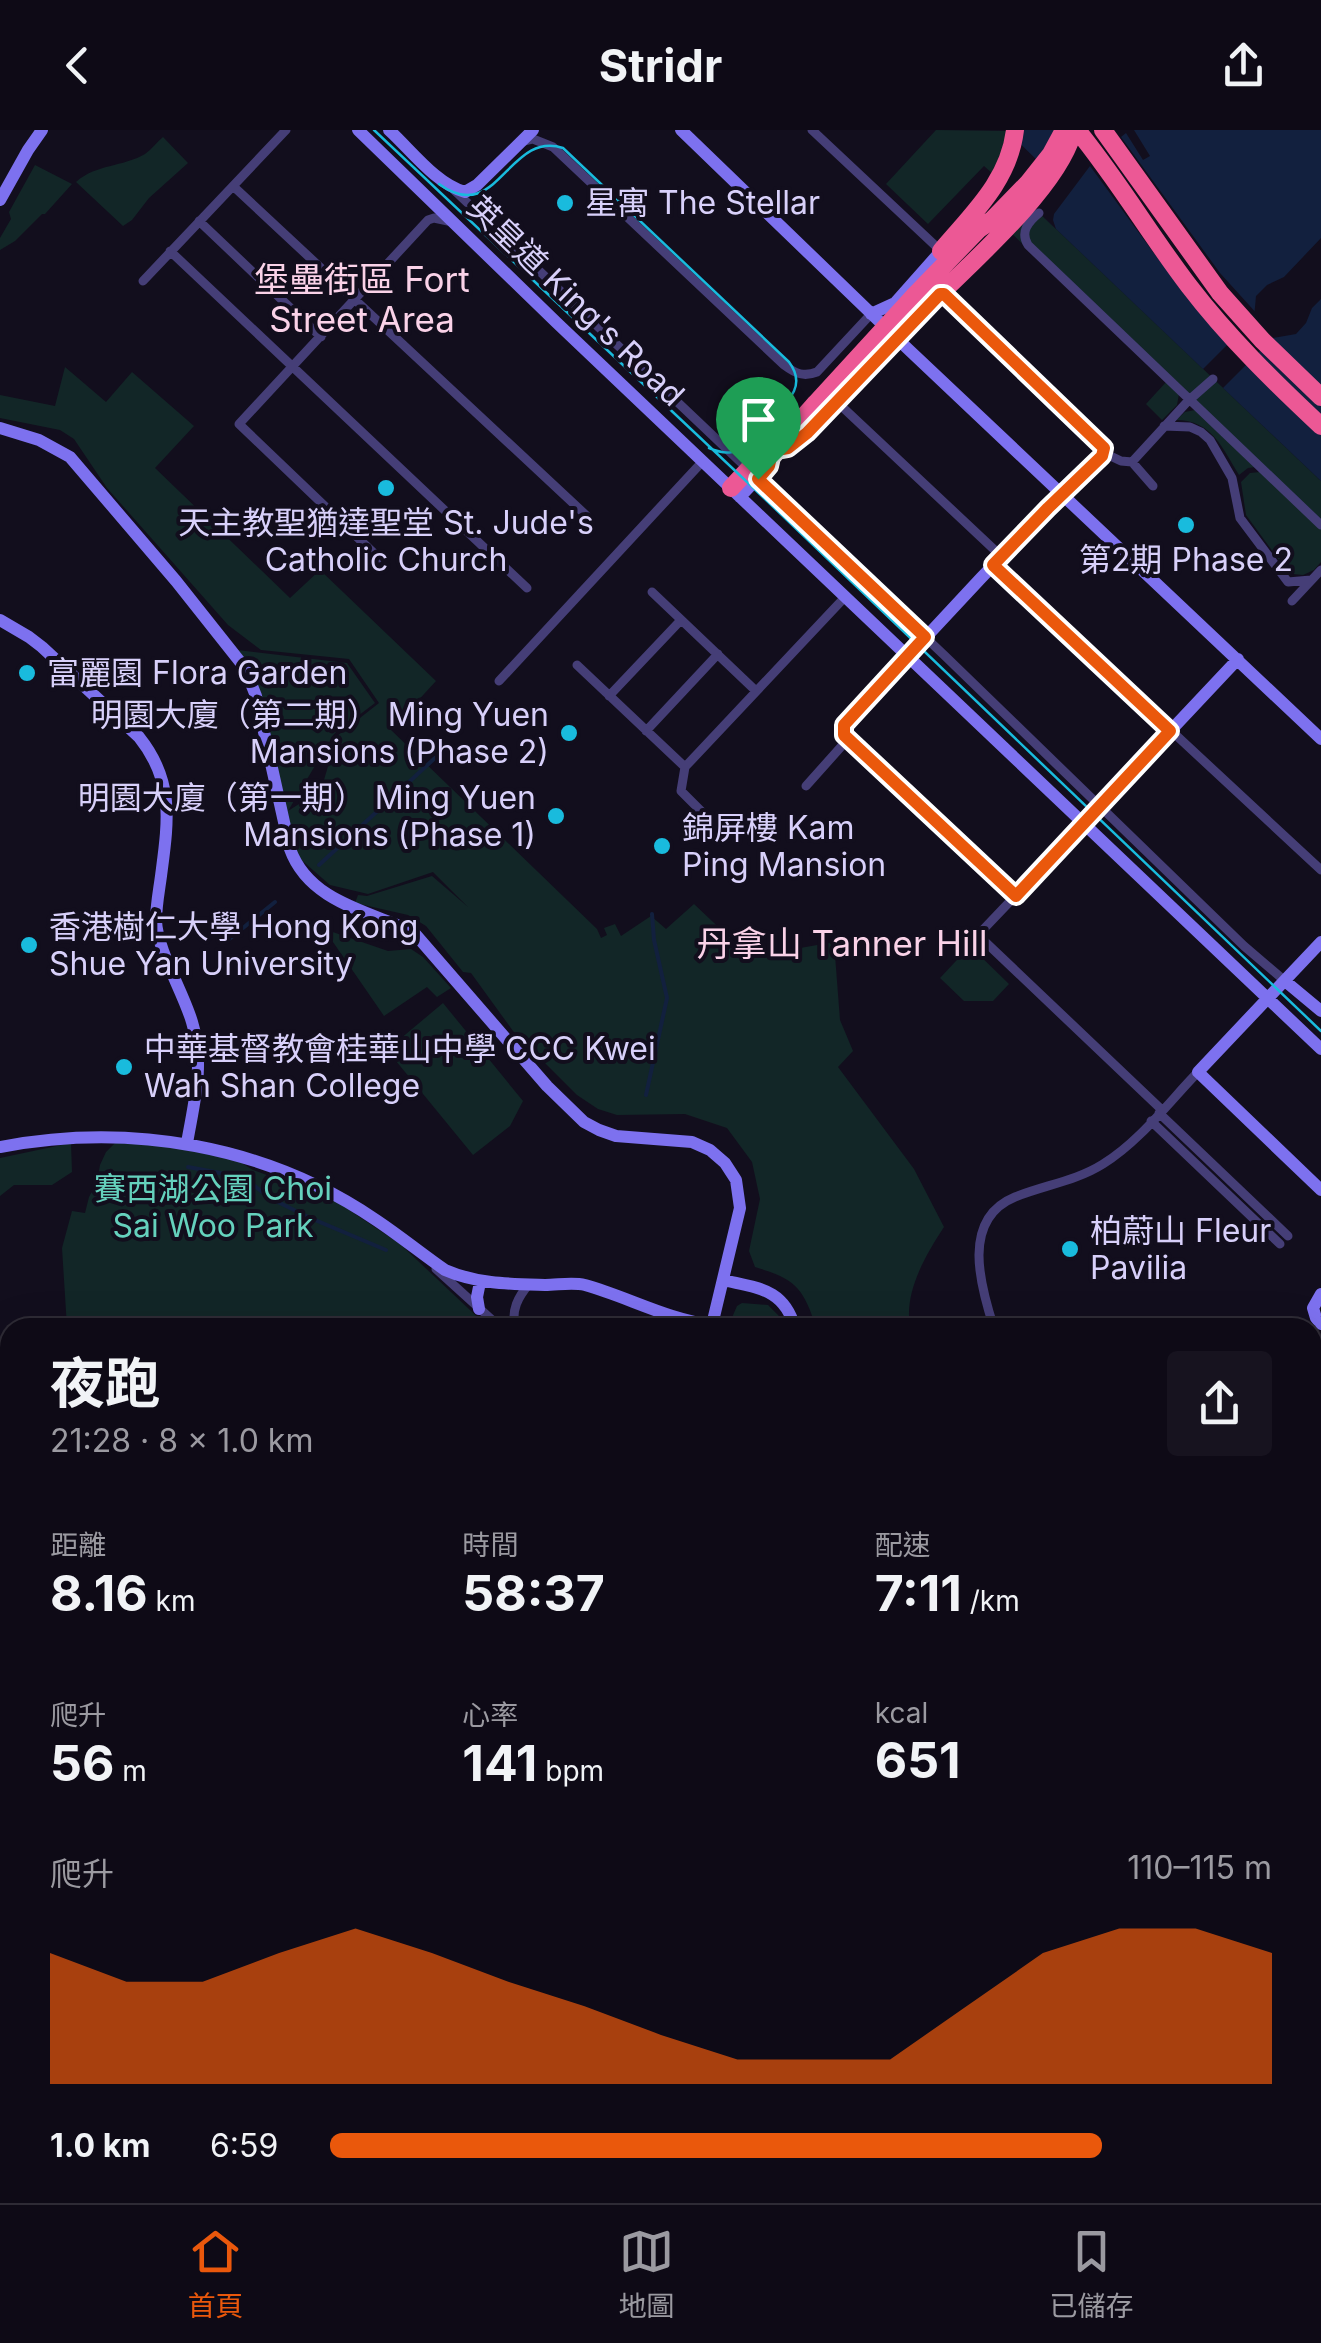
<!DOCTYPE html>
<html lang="zh-TW">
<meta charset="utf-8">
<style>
body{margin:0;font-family:Inter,"Noto Sans TC",sans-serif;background:#17131f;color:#f1f3f6;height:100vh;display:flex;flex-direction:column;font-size:38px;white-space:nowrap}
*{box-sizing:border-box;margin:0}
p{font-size:32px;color:#9b9aa1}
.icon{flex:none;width:55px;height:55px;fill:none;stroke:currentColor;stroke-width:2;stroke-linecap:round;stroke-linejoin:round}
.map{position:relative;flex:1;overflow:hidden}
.sheet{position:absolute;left:0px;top:1188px;width:1322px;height:888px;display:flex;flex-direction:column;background:#0e0a16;border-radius:30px 30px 0 0;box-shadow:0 10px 40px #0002,0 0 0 2px #2e2b35}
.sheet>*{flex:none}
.pin{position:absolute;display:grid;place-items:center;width:85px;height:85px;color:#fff;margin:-102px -42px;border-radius:50% 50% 50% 0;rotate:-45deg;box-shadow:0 0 10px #0007}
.pin .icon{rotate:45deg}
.round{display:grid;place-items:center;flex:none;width:105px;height:105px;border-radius:10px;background:#17131f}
.headline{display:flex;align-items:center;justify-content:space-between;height:170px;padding:0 50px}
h1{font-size:55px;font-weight:700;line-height:75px}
.metrics{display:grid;grid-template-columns:repeat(3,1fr);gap:15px;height:170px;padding:10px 50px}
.metrics div{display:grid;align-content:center}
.metrics b{font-size:50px;font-weight:700}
.metrics small{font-size:28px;font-weight:400}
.metrics p{font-size:28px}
.chart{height:280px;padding:20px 50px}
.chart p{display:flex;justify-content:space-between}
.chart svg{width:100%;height:180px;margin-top:10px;fill:#ea580c;opacity:.7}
ul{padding:0 50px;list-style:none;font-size:32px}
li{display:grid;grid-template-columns:160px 120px 1fr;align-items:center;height:75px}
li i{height:25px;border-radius:12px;background:#ea580c}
header{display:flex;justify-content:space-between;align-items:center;height:130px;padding:0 50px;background:#0e0a16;font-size:45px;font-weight:700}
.dock{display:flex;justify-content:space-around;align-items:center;height:140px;border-top:2px solid #2e2b35;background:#0e0a16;font-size:28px;color:#9b9aa1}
.dock a{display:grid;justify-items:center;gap:5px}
.dock .active{color:#ea580c}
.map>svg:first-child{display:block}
.green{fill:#122627}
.water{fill:#12203e}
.pier{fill:#120e1d}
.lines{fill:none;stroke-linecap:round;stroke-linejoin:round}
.stream{stroke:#12203e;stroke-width:4}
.street{stroke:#453e77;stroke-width:9}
.secondary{stroke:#7d71ef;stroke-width:12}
.highway{stroke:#ec5895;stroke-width:18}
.tram{stroke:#19bbdd;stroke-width:2.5}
.highway-bridge{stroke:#ec5895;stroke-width:18}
.route-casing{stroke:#fff;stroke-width:20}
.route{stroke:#ea580c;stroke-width:12}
.poi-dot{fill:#19bbdd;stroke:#120e1d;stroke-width:4}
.labels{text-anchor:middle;stroke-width:8;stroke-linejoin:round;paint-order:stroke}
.poi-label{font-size:32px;fill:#d8d0fa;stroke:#120e1d;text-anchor:start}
.street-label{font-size:32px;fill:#d8d0fa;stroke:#120e1d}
.park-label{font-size:32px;fill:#65d1bd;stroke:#120e1d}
.neighbourhood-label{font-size:35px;fill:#fad2e8;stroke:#120e1d}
</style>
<header><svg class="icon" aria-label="back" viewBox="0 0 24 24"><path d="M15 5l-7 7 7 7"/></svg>Stridr<svg class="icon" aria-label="share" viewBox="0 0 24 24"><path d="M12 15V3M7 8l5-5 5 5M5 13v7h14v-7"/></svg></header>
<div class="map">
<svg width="1321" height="2073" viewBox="0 0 1321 2073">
<rect width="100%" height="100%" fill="#120e1d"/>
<!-- green -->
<path class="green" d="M936 0 1008 1 994 45 984 36 928 94 886 54Z
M163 7 188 33 149 68 132 90 123 96 76 52C96 34 123 37 145 24 152 19 157 12 163 7Z
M35 35 72 54 45 84H42L15 111 0 120V108L11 89 9 82Z
M1033 77 1321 351V432L1314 440 1303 445 1293 444 1287 441 1246 385 1241 352 1250 343 1260 342 1256 337 1248 338 1239 345C1223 319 1212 290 1176 290L1185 282 1195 280 1179 264 1177 275 1162 290 1146 274 1167 251 1009 101Z
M65 237 106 272 132 242 194 296 155 338 290 468 320 440 436 551 391 600 597 799 601 808 607 805 604 798 615 794 621 806 651 786 666 799 694 774 750 827 851 809 835 825 840 890 853 921 838 937 914 1039 944 1097C925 1126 904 1162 910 1197H816C803 1157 795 1149 755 1137L749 1121 760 1069 752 1032 727 998 685 984 617 985 598 979 577 965 513 901 471 843 463 842 426 796 408 785 355 773 358 765 367 766 432 746 468 777 433 742 368 764 330 755 298 727 271 617 237 520 347 533 375 573 334 604 288 681 321 660 337 606 379 573 349 529 261 520 228 495 107 358 74 309 60 300 0 288V265L55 276Z
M324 799 388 821 411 819 423 827 451 858 437 867 427 857 384 886Z
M970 816 1009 854 993 871H964L940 848Z
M443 873 523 971 510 996 473 1025 387 920Z
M117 1011 155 1014 237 1030 253 1040 272 1047 296 1051 331 1068 400 1114 488 1197H67L62 1118 72 1081 85 1083 89 1067 97 1052 100 1035 106 1022Z
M71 1013 72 1042 52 1055H14L0 1066V1028Z
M742 1173 768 1175 783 1190 784 1197H728L737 1176Z
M0 1385 10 1397V2065H1295V2073H0Z
M1313 1733 1321 1738V2046L1313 2052Z"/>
<!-- water -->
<path class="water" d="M1006 0H1321V108L1284 147 1267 155 1256 166 1254 188 1203 239 1013 58 1038 31Z
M1321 169V351L1223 258 1273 208 1296 204 1306 193 1312 178Z"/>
<!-- pier -->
<path class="pier" d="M1058 0H1134L1150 26 1143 30 1126 3 1121 7 1220 143 1259 186 1258 190 1231 219 1153 122 1090 36 1054 84 1053 90 1056 99 1033 77 1025 49Z"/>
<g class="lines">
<!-- stream -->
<path class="stream" d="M319 735 448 616
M227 811 275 772
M646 965 667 868 654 810 652 784
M188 1037 236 1046 252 1054 270 1068 308 1087 386 1120
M0 1750 10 1743
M959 2065 973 2073
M494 2073 497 2065"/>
<!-- street -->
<path class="street" d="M812 0 941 121
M521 12 533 9 553 17 784 235C796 244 804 247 817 242L871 184
M233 56 589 388
M454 60 944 525 1244 816 1285 851
M1039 83C1028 92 1020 102 1028 115L1321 395
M199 91 321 207
M170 121 527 458
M143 151 286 0
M940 164H944L1102 314 1104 323
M837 272 1001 426
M1164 296 1190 297 1201 302 1210 310 1232 348 1240 388 1288 452 1311 450
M1104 323 1121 331 1132 332 1188 271 1213 249
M1132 332 1153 356
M1062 364 1075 355 1104 323
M379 428 239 294 428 90 434 88 448 91
M993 435 1321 740
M652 462 756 561
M1292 471 1321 440
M577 535 685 637
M499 551 703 331
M609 566 681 490
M646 601 718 524
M685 637 846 466
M685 637 681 661 723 703
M806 656 848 609
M1016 765 978 805 1162 980
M1159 983 1288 1106
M1151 991 1280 1114
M436 1139 501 1198
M515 1198C511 1180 518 1167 529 1154
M994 1198C980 1155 961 1089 1015 1067 1045 1055 1076 1051 1103 1034 1140 1011 1168 973 1198 942"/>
<!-- secondary -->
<path class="secondary" d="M358 0 557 193 1321 919
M389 0C411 20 436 54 465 62L477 55 533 0
M681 0 908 219 1321 609
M0 70 28 20 42 0
M871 184 895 173 941 121
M0 298 39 310 70 327 176 451 245 538 256 566 290 719C308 769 362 780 407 799L416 805 547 956 584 992 599 1000 616 1006 692 1012 710 1020 725 1033 736 1050 740 1078 712 1195C666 1189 628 1167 585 1155 572 1152 558 1155 545 1155 511 1154 477 1154 445 1140 422 1124 400 1106 376 1090 266 1015 130 992 0 1017
M1062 364 981 448 846 593 843 601 848 609 1016 765 1238 529
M740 367 769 336 771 327 777 320 788 318 807 303 940 164
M0 490 29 507 42 517 139 607C175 652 168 692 161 746 159 761 156 776 156 791 157 819 184 864 192 892 205 934 194 972 187 1013
M1321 812 1198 942 1321 1060
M1285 851 1321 881
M723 1150C757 1158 784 1158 795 1198
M1321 1164 1313 1178 1316 1188 1321 1194
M479 1179 477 1167 480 1152
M1312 1702 1321 1706"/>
<!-- highway -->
<path class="highway" d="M1077 0C1118 50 1150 105 1189 156 1228 207 1274 252 1321 296
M1103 0 1220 163 1262 210 1321 267
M941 121C972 84 1009 51 1015 0
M940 164C979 126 1057 56 1072 5
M914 166 979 99 992 90 1028 53 1051 24 1064 0
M777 320 782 311 815 274
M731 358 760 327H771"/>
<!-- tram -->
<path class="tram" d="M374 0 764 368 1321 901
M439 54C498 97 508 0 563 18L789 232C795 240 799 250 794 261 789 272 742 319 732 322 724 324 716 321 709 318"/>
<!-- highway-bridge -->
<path class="highway-bridge" d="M815 274 914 166"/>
</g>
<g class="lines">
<defs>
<path id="route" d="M940 164H944L1104 318 1102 326 1048 378 993 435 1170 601 1016 766 844 605V595L925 507 758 349 769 336 771 327 777 320 788 318 807 303Z"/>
</defs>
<!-- route casing -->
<use href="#route" class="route-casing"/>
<!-- route -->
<use href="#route" class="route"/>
</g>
<!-- markers -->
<g class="poi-dot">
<circle cx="565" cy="73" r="10"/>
<circle cx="386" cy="358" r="10"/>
<circle cx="1186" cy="395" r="10"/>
<circle cx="27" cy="543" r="10"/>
<circle cx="569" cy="603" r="10"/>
<circle cx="556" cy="686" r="10"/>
<circle cx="662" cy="716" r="10"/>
<circle cx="29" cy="815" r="10"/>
<circle cx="124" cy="937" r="10"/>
<circle cx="1070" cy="1119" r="10"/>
</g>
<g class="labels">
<!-- poi labels -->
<g class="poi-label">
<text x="585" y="84">星寓 The Stellar</text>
<text x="386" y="404" text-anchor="middle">天主教聖猶達聖堂 St. Jude's<tspan x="386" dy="37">Catholic Church</tspan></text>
<text x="1186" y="441" text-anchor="middle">第2期 Phase 2</text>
<text x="47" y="554">富麗園 Flora Garden</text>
<text x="549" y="596" text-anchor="end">明園大廈（第二期） Ming Yuen<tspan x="549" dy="37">Mansions (Phase 2)</tspan></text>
<text x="536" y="679" text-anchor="end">明園大廈（第一期） Ming Yuen<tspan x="536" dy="37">Mansions (Phase 1)</tspan></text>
<text x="682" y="709">錦屏樓 Kam<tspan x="682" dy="37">Ping Mansion</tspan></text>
<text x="49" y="808">香港樹仁大學 Hong Kong<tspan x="49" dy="37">Shue Yan University</tspan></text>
<text x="144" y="930">中華基督教會桂華山中學 CCC Kwei<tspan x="144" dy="37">Wah Shan College</tspan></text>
<text x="1090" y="1112">柏蔚山 Fleur<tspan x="1090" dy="37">Pavilia</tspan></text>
</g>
<!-- street labels -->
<g class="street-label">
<text transform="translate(576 171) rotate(44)" y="11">英皇道 King's Road</text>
</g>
<!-- park labels -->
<g class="park-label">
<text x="213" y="1070">賽西湖公園 Choi<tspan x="213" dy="37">Sai Woo Park</tspan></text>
</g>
<!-- neighbourhood labels -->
<g class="neighbourhood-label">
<text x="362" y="162">堡壘街區 Fort<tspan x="362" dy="40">Street Area</tspan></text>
<text x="842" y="826">丹拿山 Tanner Hill</text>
</g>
</g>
</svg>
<div class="pin" style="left:758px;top:349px;background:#1e9e55"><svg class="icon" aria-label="arrive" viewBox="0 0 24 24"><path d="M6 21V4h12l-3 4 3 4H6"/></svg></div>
<section class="sheet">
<div class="headline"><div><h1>夜跑</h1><p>21:28 · 8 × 1.0 km</p></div><a class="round"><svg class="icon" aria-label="share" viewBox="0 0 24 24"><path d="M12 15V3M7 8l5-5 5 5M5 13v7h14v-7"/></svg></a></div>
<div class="metrics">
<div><p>距離</p><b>8.16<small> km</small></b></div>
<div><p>時間</p><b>58:37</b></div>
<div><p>配速</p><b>7:11<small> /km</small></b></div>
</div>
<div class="metrics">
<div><p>爬升</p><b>56<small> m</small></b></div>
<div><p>心率</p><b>141<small> bpm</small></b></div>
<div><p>kcal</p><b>651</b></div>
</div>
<div class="chart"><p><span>爬升</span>110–115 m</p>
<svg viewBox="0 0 160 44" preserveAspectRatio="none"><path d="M0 44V12L10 19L20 19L30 12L40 6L50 12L60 19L70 25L80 32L90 38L100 38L110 38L120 25L130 12L140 6L150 6L160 12V44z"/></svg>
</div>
<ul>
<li><b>1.0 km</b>6:59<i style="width:82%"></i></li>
</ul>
</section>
</div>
<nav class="dock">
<a class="active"><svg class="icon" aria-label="home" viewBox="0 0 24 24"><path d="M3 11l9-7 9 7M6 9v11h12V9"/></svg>首頁</a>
<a><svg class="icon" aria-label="map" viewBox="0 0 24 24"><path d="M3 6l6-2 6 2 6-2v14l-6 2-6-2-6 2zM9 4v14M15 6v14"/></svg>地圖</a>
<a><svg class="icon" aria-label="saved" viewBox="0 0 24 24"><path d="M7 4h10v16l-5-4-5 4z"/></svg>已儲存</a>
</nav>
